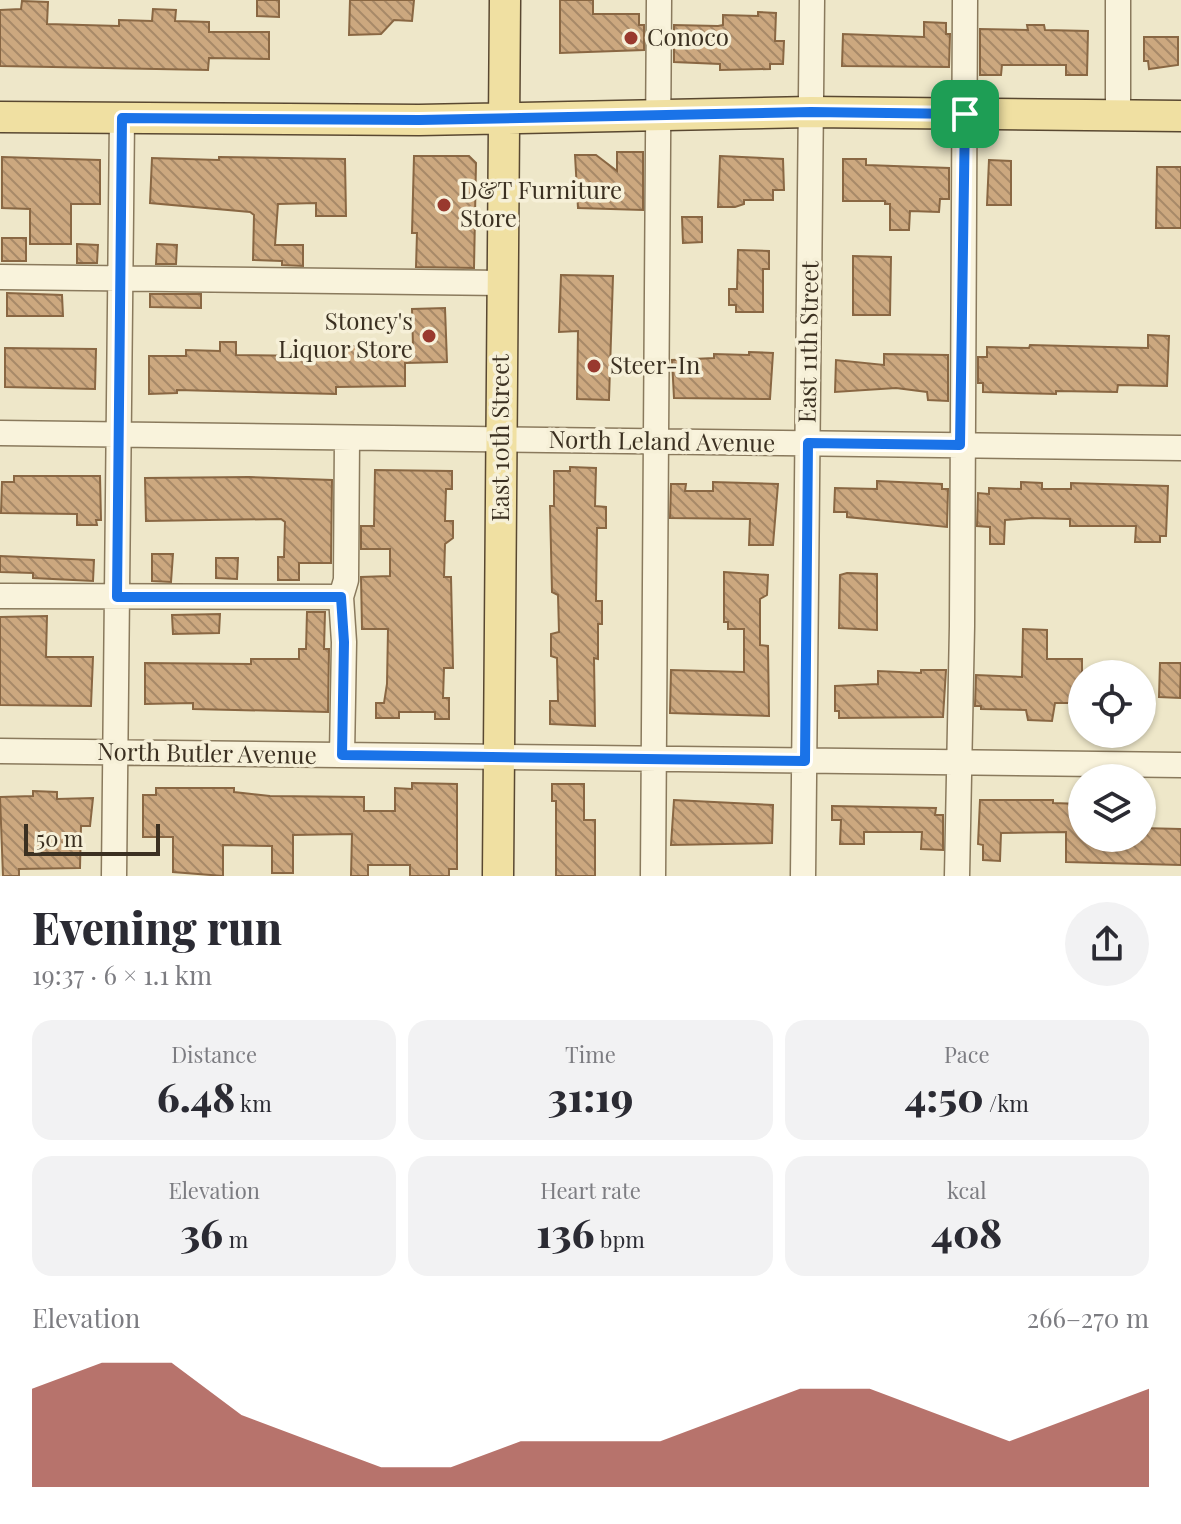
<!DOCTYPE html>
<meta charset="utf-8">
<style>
body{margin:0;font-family:"Playfair Display",serif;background:#f2f2f3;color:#2b2b33;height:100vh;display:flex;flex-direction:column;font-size:30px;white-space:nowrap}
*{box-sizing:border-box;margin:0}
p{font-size:26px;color:#7c7c81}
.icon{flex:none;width:44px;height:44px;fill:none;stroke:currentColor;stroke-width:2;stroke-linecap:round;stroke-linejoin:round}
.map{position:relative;height:876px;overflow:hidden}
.panel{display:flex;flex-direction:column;background:#fff;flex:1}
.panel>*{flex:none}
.fabs{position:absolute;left:1068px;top:660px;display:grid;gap:16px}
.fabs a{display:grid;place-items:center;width:88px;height:88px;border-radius:50%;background:#fff;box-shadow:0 2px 6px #0004;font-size:40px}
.scale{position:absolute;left:24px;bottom:20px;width:136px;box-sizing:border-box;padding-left:8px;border:4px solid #3b3021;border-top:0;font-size:22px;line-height:28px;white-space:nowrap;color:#3b3021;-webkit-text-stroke:6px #f6f0d8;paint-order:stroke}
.pin{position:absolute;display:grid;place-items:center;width:68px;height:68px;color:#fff;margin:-34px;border-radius:16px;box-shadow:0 4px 12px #0006}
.round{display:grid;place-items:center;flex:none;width:84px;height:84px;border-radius:42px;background:#f2f2f3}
.head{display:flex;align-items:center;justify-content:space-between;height:136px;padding:0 32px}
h1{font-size:44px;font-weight:800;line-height:60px}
.stats{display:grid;grid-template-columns:repeat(3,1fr);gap:12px;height:136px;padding:8px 32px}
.stats div{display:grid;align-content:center;border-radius:20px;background:#f2f2f3;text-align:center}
.stats b{font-size:40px;font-weight:800}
.stats small{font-size:22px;font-weight:400}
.stats p{font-size:22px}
.chart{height:224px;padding:16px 32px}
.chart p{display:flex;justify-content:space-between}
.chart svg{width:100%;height:144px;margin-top:8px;fill:#99392e;opacity:.7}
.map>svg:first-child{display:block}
.building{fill:url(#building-back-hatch);stroke:#896743;stroke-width:2}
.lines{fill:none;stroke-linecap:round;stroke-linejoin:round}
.minor-casing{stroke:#8a7a5d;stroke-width:27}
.major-casing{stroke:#594831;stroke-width:33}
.minor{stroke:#f9f3dc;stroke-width:24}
.major{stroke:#f0e0a2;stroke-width:30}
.route-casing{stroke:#fff;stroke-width:16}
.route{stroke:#1a73e8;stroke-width:10}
.poi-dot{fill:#99392e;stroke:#f6f0d8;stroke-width:3}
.labels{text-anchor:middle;stroke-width:7;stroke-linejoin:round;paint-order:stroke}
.poi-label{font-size:24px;fill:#3b3021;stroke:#f6f0d8;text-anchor:start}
.street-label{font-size:24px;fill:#3b3021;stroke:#f6f0d8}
</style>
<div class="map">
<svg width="1181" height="876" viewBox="0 0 1181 876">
<defs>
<pattern id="building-back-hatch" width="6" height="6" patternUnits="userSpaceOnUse" patternTransform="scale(2)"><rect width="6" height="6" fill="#cca87f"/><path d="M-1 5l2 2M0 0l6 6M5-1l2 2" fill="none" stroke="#a78968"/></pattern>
</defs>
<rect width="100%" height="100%" fill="#eee7c9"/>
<!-- building -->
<path class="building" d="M257 0H279V17L257 16Z
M350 0H414L412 21 394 20 381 34 349 35Z
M560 0H593V14H639V25H644V50L560 53Z
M22 1 48 2 47 24 119 26V20L152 21 153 9 176 10 175 21 209 22V32H269V59L209 58 208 70 0 66V10L21 9Z
M758 12 776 13 775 41H784L783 64H770V69L720 70V64L674 62V25L718 26 723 25V15L758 16Z
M924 22 946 23V34H950L949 67 842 66 843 34 924 37Z
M1027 25H1044L1045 30 1088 31 1087 75H1066V65H1002L1001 75H980V29L1028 30Z
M1144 37H1178V65L1149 69 1148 61H1144Z
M617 152H643V210L578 208 575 155H596L617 171Z
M414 156H469L476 163 474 268 416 267 417 233H412Z
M720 156 783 159 784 190H773V200H744V204L735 207H718Z
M2 157 100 160V204H71V244H30V209L2 208Z
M219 157 345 159 346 216H316V203L278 204 275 245H303V266L282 265V261L253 260 254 215 250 212 150 203 152 158 219 160Z
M843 159H866V165L949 168V199H940L939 212 910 211 909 230H890V204H885V201H843Z
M989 160 1011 161V205H987Z
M1157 167H1181V228H1156Z
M682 217H702V242L683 243Z
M2 238H26V261H2Z
M77 244 98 245 97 263H77Z
M157 244 177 245 176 264H156Z
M738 250 769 251V269H763V312H736V305H729V289H737Z
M853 256 891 257 890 315H853Z
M561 275 613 276 609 400 577 399 578 331 559 332Z
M7 293 62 295 63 316H7Z
M150 294H201V308L150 307Z
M445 308 447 362 405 363V386L336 387V394L177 390V393L149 394V356H186V350L220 351V342H236V355L316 356V346H413L412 309Z
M1148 335 1169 336 1167 386 1118 385 1117 392 1056 391V394L983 392V383H978V357H987V347L1029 348 1030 345 1148 348Z
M5 348 96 349 95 389 5 387Z
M749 352 773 353 770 399 674 398 672 360 714 358V354L749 355Z
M884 354 948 355V401L928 400 927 392 896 388 835 392 836 360 884 365Z
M570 467 596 468 595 506 606 507V528H597L596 601H602V624H598V659L594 658 595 726 550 724V701H558L557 658 551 656V634L559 632 558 595 552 592 550 506H554V471H570Z
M375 470 452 471V489H446L445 521H453V538L445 544 444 577H451L453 668H444L443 698H449V719H435V712H399V718H376V703H384L387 684 388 629H362L361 577 390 576V549H361V526H374Z
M14 476H100L101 520H96L97 525H77V514L1 513 2 482H14Z
M249 477 332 480 331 563H299V580H278V557H284L285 522 281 519 146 521 145 478Z
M877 481 942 484V489H948L947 527 847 517V512H834L835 488 877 489Z
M713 482 778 484 773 545H749L750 519 670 518 671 484H686L685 491H713Z
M1021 482 1042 483V489H1071V483L1168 486 1166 536H1160V542H1135L1136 526H1070V519L1032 518 1005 520 1004 544H990V527L977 526 978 493 989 494V488L1021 489Z
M152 554H173L171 582 152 581Z
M0 556 94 560 93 581 33 578V573L0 572Z
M216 558H238L237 579 216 578Z
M724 572 768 575 767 595 760 599V645L768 646 769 716 670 713 671 670 744 672V629H728V622H724Z
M847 573 877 574V630L839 628 840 575Z
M307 612H325L324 649H329L328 712 193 709V703L145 704V663L251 664V659H299V649H306Z
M220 614 219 633 173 634 172 615Z
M47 616 46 657H93L91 706 0 705V617Z
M1023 629 1047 630V659H1082V703H1055L1052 721 1028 720 1026 710 981 709V706H975L976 675 1022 677Z
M1160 663H1181L1180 698 1159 697Z
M921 670H946L943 717 839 718V711H835V686L878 684V671L921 673Z
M412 783 457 784V869H449V876H410V865H368V876H351L352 834 293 835V873H272V846L223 845V876L173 872V837H143V795H156V788H234V792L270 796 364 797V811H395V788L412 789Z
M552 784H584V820H595V876H556V801H552Z
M33 791 57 792V799L93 798 90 826H81L80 868 19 869V876H3L0 797 33 796Z
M674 800 773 805 772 843 671 845Z
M980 800H1053V803L1082 804V838H1142V828L1181 829V865L1066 862V832L1001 833 1000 861 983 860V845L978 844Z
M832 806 936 808 935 815H943V850L921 849 922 832H864V844H840L841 820H832Z"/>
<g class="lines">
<defs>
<path id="minor" d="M1118 115V0
M0 277 502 283
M0 433 1181 448
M0 596 341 597
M0 751 1181 765
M342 755 344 642 341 597 346 580 347 438
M114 876 122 118
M653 876 659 0
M803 876 812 0
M957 876 962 626 965 0"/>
<path id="major" d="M0 117 419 120 811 112 1181 116
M498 876 505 0"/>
</defs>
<!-- minor casing -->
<use href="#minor" class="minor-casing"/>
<!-- major casing -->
<use href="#major" class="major-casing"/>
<!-- minor -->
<use href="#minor" class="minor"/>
<!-- major -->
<use href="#major" class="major"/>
</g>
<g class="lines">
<defs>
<path id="route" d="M811 112 965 114 960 445 808 443 805 761 342 755 344 642 341 597H117L122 118 419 120Z"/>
</defs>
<!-- route casing -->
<use href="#route" class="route-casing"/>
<!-- route -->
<use href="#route" class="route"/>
</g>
<!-- markers -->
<g class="poi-dot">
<circle cx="631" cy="38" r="8"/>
<circle cx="444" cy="205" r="8"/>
<circle cx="429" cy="336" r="8"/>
<circle cx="594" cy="366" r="8"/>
</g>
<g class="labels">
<!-- poi labels -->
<g class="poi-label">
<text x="647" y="46">Conoco</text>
<text x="460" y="199">D&amp;T Furniture<tspan x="460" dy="28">Store</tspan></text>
<text x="413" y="330" text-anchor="end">Stoney's<tspan x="413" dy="28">Liquor Store</tspan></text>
<text x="610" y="374">Steer-In</text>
</g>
<!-- street labels -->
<g class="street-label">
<text transform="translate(809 342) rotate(-89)" y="8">East 11th Street</text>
<text transform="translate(501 438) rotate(-90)" y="8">East 10th Street</text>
<text transform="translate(662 442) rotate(1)" y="8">North Leland Avenue</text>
<text transform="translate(207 754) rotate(1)" y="8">North Butler Avenue</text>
</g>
</g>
</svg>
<div class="fabs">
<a><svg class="icon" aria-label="locate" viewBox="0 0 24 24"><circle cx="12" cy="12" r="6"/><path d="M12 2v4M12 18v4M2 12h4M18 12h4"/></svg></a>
<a><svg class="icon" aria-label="layers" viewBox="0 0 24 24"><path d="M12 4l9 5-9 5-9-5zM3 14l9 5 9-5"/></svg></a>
</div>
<div class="scale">50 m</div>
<div class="pin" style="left:965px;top:114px;background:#1e9e55"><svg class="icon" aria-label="arrive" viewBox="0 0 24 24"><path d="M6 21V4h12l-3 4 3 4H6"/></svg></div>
</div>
<section class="panel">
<div class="head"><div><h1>Evening run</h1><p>19:37 · 6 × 1.1 km</p></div><a class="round"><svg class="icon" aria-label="share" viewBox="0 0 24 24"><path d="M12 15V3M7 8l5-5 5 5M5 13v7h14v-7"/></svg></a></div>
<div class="stats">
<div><p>Distance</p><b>6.48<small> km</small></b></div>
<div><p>Time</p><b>31:19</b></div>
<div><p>Pace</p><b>4:50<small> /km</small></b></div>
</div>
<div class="stats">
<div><p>Elevation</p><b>36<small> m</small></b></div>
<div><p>Heart rate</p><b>136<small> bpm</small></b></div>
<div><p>kcal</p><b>408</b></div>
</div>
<div class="chart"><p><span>Elevation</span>266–270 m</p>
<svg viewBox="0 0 160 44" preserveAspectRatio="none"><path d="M0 44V14L10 6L20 6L30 22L40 30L50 38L60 38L70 30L80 30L90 30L100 22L110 14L120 14L130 22L140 30L150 22L160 14V44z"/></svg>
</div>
</section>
